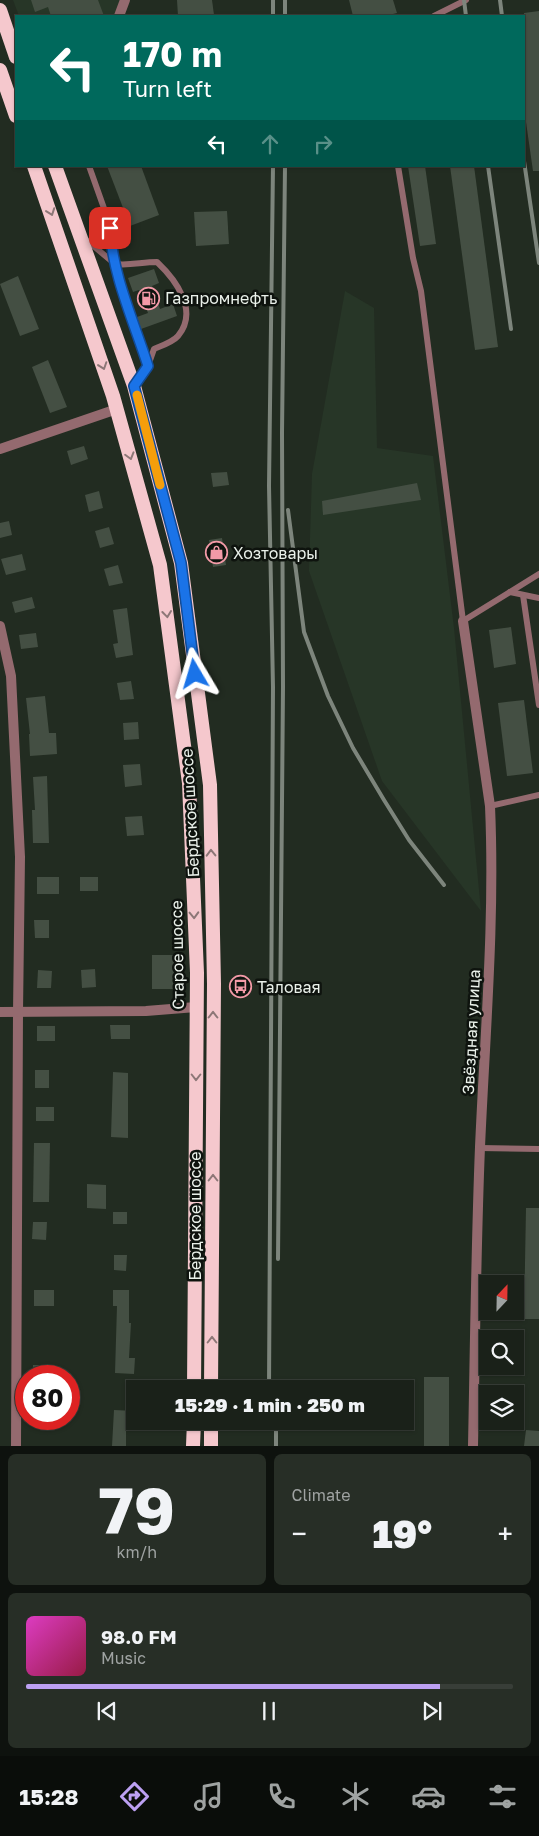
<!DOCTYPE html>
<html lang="en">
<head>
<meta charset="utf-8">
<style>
	:root { --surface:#1a2119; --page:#272e26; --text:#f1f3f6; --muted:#9fa3a2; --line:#383e38; --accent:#bca0f2 }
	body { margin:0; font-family:"Golos Text",sans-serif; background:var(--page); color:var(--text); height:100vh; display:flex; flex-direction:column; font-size:19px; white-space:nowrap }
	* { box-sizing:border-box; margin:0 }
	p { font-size:16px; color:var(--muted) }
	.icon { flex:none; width:28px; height:28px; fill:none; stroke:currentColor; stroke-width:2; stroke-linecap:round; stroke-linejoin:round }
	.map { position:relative; height:1446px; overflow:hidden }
	.panel { display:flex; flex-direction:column; gap:8px; padding:8px; background:#0e120e; flex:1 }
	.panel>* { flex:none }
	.top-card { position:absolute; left:15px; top:15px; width:510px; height:152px; border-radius:0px; box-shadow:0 1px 4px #0004,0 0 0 1px var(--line); background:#00695c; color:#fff; overflow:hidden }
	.needle { width:32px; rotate:22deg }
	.controls { position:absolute; left:479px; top:1275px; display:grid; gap:10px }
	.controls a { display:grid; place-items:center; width:45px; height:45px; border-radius:0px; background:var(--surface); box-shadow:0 1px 4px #0004,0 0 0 1px var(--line); font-size:25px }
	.speed { position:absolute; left:15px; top:1365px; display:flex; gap:10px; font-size:25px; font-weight:700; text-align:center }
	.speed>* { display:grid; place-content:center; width:65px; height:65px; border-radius:50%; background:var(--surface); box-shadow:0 1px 4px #0004,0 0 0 1px var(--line); line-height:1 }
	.speed .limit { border:8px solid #d22; background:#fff; color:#111 }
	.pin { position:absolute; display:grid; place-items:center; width:42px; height:42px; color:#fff; margin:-21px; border-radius:10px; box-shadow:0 2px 8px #0006 }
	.me { position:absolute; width:55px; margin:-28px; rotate:353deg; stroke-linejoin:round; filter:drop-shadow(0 0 4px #0008) }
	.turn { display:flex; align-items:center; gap:18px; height:105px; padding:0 25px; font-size:22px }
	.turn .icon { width:65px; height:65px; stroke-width:2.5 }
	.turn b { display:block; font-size:35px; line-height:42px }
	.lanes { display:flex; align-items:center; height:48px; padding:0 25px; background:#0003; justify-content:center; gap:25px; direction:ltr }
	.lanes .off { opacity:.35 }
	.big { font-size:38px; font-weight:800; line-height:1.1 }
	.panel .tile { flex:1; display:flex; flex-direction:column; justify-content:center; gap:8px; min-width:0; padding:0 18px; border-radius:8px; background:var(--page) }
	.panel .dial { align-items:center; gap:0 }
	.dial b { font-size:65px; line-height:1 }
	.song { display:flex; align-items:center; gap:15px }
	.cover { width:60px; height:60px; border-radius:8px; background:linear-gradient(135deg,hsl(310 70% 55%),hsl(340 70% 35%)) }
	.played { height:5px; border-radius:2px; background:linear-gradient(90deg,var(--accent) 85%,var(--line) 85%) }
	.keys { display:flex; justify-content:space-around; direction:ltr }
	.heat { display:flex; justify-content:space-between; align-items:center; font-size:28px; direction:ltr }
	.panel .tiles { flex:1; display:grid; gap:8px; grid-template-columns:1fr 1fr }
	.tile:last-child { grid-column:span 2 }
	.trip { position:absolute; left:126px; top:1380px; width:288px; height:50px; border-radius:0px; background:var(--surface); box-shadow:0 1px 4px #0004,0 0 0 1px var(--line); font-weight:800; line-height:50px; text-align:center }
	.dock { display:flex; height:80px; justify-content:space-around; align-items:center; background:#0a0d0a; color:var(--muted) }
	.dock .icon { width:35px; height:35px }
	.dock .on { color:var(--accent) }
	.dock b { font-size:22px; color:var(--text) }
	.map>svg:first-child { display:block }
	.built { fill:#273627 }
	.building { fill:#444f43 }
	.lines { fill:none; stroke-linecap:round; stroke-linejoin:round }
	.service { stroke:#946a6f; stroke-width:6 }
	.minor { stroke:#946a6f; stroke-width:10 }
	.trunk { stroke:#f5c8cd; stroke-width:14 }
	.rail { stroke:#7d857c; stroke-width:4 }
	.oneway { stroke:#8d7777 }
	.route-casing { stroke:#114b97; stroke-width:12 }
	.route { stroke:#1a73e8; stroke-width:9 }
	.slow { stroke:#f59e0b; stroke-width:9 }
	.labels { text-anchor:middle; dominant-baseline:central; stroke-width:5; stroke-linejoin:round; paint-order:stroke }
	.poi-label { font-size:16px; fill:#eaf1ea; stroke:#0e130e; text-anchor:start }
	.street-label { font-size:16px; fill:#eaf1ea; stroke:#0e130e }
</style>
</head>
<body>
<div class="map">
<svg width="539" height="1446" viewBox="0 0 539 1446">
	<rect width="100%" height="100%" fill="#222c21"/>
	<g class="built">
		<path d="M13,0h114l-4,16h-104z"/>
		<path d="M345,291l29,17 3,140 56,8 21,172 27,283 -99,-130 -73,-210 3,-97z"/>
	</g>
	<g class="building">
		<path d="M31,0h67l6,16h-53l-3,-9 -13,5z"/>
		<path d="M177,0h35l2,15 -36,1z"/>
		<path d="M349,0h44l4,13 -12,3h-32z"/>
		<path d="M539,11v160h-6l-9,-63v-95z"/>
		<path d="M107,166h34l18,49 -29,11z"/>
		<path d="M408,166h17l11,78 -16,2z"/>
		<path d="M450,166h24l24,181 -23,3z"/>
		<path d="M227,211l2,33 -33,2 -2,-34z"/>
		<path d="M154,269l5,14 -7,3 8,23 13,-5 4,12 -36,13 -4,-12 11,-4 -9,-23 -6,2 -5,-14z"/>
		<path d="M18,276l21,53 -19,7 -20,-52z"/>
		<path d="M48,360l19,47 -17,6 -18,-46z"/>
		<path d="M84,446l4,13 -17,6 -4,-14z"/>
		<path d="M227,472l2,13 -16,2 -2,-14z"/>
		<path d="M417,483l4,17 -98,15 -1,-14z"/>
		<path d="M99,491l4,17 -14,4 -4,-17z"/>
		<path d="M9,521l3,14 -12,3v-15z"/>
		<path d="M109,527l5,17 -14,4 -5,-17z"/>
		<path d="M222,538l4,27 -13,2 -4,-27z"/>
		<path d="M22,554l4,16 -20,5 -5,-16z"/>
		<path d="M118,565l5,18 -14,3 -5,-17z"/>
		<path d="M32,597l3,11 -20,5 -3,-11z"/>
		<path d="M127,608l6,47 -17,3 -3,-14 5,-1 -5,-33z"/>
		<path d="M511,627l5,37 -22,4 -5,-38z"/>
		<path d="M36,633l2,14 -17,2 -2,-14z"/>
		<path d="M131,681l3,18 -14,1 -3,-17z"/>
		<path d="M45,696l4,37h7l1,21 -27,2 -1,-22h1l-4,-36z"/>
		<path d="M524,700l9,73 -26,3 -9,-73z"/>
		<path d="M138,722l1,17 -15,1 -1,-17z"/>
		<path d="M140,764l2,21 -17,2 -2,-22z"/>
		<path d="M47,776l2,67h-16l-1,-33h3l-2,-33z"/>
		<path d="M142,816l2,19 -17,1 -2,-19z"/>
		<rect x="37" y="877" width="22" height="17"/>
		<rect x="80" y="877" width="18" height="14"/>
		<path d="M34,920h15v18h-14z"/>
		<rect x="152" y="955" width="22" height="34"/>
		<path d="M95,969l1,18 -14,1 -1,-18z"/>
		<path d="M38,970l14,1 -1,17h-14z"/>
		<path d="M110,1025h20v14h-19z"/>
		<rect x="37" y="1026" width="18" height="15"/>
		<rect x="35" y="1070" width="14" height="18"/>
		<path d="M113,1072l15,1v65l-17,-1z"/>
		<rect x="36" y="1107" width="18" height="14"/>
		<path d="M34,1143h16l-1,59h-16z"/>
		<path d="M87,1184l19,1v24l-19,-1z"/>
		<path d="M526,1208h13v111h-15z"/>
		<rect x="113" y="1212" width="14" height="12"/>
		<path d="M33,1222h14l-1,18 -14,-1z"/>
		<path d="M114,1255h13l-1,16 -12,-1z"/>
		<rect x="34" y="1290" width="20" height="16"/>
		<path d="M113,1290h16v33h2l-2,35h6l-1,16 -19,-1 2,-67h-4z"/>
		<rect x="33" y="1365" width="14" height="11"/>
		<rect x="424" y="1377" width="25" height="69"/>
		<path d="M114,1410l21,1v18l-9,-1v18h-14z"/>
		<path d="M526,1430l13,1v15h-15z"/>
	</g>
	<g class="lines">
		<g class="service">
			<path d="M434,16l32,-16"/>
			<path d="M89,166l22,62v17l4,19c14,2 27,-2 42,-2 19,18 42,49 21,74 -5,6 -17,10 -24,13l-6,17"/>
			<path d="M398,166l15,92 8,33 42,330 76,-47"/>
			<path d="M84,238l31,26 33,102 -13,19"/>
			<path d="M510,592l29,6"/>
			<path d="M523,595l16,110"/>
			<path d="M490,806l49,-11"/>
			<path d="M480,1148l59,1"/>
		</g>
		<g class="minor">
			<path d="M119,16l6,-16"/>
			<path d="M0,449l117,-40"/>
			<path d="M463,621l27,185c5,114 -5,227 -10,341 -4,99 -5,199 -7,299"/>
			<path d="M0,626l11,50 9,181 -2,155 -2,434"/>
			<path d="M0,1012l146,-1 50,-4"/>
		</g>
		<g class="trunk">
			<path d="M0,10l16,47"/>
			<path d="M0,70l16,46"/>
			<path d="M34,166l79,230 47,169 29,218 8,190 -3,416"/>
			<path d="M55,166l79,220 47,177 29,222 4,199 -3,405"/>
			<path d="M193,1446l1,-25"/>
			<path d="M211,1446v-25"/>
		</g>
		<g class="rail">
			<path d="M464,0l2,16"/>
			<path d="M500,0l2,16"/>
			<path d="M273,16v-16"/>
			<path d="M285,16v-16"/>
			<path d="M524,161l15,102"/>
			<path d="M488,166l23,163"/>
			<path d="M288,510l16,122 24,64 25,52 31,52 25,40 35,45"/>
			<path d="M278,1259l5,-572 -1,-254 3,-267"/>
			<path d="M269,1389l4,-702 -4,-201 4,-320"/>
			<path d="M276,1446v-25"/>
		</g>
	</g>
	<defs><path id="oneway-chevron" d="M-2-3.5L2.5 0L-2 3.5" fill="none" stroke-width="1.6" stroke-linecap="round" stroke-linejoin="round" transform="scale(1.25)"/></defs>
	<g class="oneway">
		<use href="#oneway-chevron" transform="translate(51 212) rotate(70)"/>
		<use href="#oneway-chevron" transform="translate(103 366) rotate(71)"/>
		<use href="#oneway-chevron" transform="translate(130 456) rotate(74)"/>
		<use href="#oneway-chevron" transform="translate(167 614) rotate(83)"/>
		<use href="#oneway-chevron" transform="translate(211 853) rotate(-91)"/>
		<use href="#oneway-chevron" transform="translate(194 915) rotate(88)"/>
		<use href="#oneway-chevron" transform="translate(213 1015) rotate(-90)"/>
		<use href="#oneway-chevron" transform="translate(196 1077) rotate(90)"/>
		<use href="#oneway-chevron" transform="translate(213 1178) rotate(-90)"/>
		<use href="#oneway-chevron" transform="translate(212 1340) rotate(-90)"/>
	</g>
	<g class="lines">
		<defs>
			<path id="route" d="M110,228c2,46 24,94 38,138l-14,20 47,177 14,111"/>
		</defs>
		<use href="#route" class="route-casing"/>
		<use href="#route" class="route"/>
		<path class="slow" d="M137,395l23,90"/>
	</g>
	<defs>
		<symbol id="fuel-ring" viewBox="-11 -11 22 22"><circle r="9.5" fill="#0e130e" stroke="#f39aa7" stroke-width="1.5"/><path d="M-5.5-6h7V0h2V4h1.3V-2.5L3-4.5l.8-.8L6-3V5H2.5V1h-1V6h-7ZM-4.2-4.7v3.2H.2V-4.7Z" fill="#f39aa7"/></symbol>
		<symbol id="shop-ring" viewBox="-11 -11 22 22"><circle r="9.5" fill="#0e130e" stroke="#f39aa7" stroke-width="1.5"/><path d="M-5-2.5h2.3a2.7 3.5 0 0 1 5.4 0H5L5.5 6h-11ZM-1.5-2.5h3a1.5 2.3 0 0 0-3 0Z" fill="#f39aa7"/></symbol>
		<symbol id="bus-ring" viewBox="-11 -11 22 22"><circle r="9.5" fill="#0e130e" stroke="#f39aa7" stroke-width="1.5"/><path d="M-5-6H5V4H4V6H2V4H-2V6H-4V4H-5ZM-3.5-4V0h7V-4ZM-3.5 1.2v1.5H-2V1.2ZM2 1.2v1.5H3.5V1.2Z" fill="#f39aa7"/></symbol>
	</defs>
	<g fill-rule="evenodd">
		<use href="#fuel-ring" x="136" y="286" width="25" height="25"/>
		<use href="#shop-ring" x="204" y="540" width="25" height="25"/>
		<use href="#bus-ring" x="228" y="974" width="25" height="25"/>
	</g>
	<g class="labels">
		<g class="poi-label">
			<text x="165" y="298">Газпромнефть</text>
			<text x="233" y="553">Хозтовары</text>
			<text x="257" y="987">Таловая</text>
		</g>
		<g class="street-label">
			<text transform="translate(190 813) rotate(-93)">Бердское шоссе</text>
			<text transform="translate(177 955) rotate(-91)">Старое шоссе</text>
			<text transform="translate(471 1032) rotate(-87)">Звёздная улица</text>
			<text transform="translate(195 1216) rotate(-90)">Бердское шоссе</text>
		</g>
	</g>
</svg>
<div class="controls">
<a><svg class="needle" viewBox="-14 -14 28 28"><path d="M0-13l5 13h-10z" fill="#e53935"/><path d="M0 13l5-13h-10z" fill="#9fa3a2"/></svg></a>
<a><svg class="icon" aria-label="search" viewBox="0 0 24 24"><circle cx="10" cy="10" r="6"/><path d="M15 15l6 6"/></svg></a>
<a><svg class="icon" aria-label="layers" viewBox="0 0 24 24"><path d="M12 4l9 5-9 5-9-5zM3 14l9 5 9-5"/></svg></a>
</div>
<div class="speed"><div class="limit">80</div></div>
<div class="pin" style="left:110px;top:228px;background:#d93025"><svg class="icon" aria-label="arrive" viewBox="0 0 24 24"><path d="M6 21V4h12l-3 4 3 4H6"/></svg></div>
<svg class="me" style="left:195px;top:674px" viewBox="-20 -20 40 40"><path d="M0-17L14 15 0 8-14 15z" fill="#1a73e8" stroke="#fff" stroke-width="4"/></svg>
<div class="trip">15:29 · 1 min · 250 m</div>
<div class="top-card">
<div class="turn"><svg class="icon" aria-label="left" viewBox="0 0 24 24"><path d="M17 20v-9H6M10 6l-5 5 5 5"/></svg><div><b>170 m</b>Turn left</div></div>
<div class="lanes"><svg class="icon" aria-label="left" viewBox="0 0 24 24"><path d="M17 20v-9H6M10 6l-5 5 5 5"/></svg><svg class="icon off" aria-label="ahead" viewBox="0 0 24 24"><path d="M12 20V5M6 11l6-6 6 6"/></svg><svg class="icon off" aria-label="right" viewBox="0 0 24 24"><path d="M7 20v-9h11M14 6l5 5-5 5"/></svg></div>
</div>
</div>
<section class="panel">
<div class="tiles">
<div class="tile dial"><b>79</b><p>km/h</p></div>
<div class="tile"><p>Climate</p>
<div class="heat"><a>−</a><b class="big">19°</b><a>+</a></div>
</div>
<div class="tile">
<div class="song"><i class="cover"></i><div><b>98.0 FM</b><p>Music</p></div></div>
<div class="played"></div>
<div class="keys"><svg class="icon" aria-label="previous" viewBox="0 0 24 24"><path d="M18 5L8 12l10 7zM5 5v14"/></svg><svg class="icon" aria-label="pause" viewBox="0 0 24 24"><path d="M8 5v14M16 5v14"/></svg><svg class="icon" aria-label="next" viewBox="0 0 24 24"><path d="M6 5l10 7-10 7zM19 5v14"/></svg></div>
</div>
</div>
</section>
<nav class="dock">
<b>15:28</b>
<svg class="icon on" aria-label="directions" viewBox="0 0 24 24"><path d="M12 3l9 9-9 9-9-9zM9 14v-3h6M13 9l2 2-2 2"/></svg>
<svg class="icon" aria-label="music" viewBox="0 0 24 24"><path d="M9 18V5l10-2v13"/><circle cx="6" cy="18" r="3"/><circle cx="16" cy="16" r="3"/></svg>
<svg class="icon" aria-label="phone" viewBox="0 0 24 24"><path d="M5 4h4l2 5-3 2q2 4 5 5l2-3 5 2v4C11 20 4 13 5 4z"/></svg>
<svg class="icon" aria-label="climate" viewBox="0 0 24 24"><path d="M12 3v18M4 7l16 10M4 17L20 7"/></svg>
<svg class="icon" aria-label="car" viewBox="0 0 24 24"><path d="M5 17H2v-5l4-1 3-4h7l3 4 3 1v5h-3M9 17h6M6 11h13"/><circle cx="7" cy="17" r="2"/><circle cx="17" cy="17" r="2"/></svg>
<svg class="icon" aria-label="filters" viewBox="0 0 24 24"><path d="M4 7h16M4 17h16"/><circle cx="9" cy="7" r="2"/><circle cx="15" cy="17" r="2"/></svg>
</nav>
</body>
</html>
